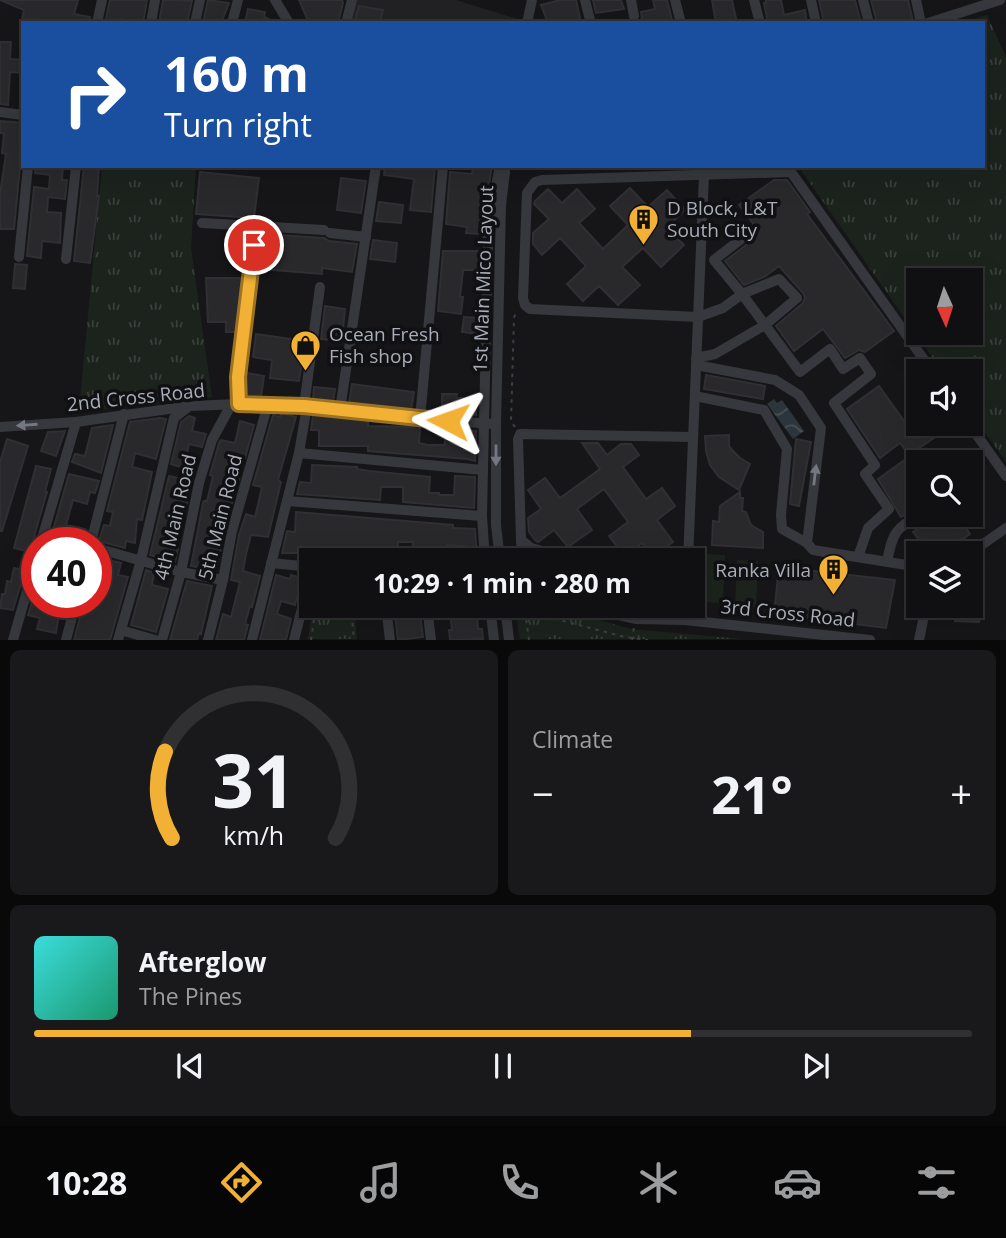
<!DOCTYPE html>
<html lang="en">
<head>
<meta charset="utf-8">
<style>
	:root { --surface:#101012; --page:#19191b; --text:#f1f3f6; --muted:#9c9d9f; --line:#303032; --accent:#f2b134 }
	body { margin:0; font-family:"Open Sans",sans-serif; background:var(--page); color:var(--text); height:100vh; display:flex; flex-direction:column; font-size:26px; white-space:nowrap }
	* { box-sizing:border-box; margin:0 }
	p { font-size:23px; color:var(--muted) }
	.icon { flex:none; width:38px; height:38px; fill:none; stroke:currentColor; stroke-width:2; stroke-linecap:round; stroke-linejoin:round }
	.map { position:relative; height:640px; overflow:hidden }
	.side { display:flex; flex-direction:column; gap:10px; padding:10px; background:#09090a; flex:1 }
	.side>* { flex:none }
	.guide { position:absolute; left:21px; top:21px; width:964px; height:147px; border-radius:0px; box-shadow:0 7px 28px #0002,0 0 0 2px var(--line); background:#1a4fa0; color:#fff; overflow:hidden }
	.needle { width:46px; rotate:177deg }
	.tools { position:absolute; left:906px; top:268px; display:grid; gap:14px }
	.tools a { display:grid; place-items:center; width:77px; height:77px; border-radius:0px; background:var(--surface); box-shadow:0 7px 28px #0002,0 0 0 2px var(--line); font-size:35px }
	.speed { position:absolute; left:21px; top:527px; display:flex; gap:14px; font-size:35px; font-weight:700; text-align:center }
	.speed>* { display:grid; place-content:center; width:91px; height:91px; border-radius:50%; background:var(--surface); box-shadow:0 7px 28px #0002,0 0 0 2px var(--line); line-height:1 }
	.speed .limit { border:10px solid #d22; background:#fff; color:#111 }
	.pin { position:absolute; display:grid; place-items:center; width:60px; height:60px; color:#fff; margin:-30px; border:4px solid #fff; border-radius:50%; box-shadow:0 2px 7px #0007 }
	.me { position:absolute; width:77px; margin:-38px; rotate:274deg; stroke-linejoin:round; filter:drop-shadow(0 0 5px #0008) }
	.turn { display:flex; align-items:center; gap:24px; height:147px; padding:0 28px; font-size:32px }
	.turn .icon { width:91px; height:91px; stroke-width:2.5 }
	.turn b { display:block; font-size:49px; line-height:60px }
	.big { font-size:52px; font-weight:700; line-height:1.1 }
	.side .widget { flex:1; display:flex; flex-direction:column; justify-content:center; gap:10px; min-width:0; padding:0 24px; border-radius:10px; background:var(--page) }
	.side .dial { align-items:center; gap:0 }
	.dial svg { height:182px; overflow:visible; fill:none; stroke:var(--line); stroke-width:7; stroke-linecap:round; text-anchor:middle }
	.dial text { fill:var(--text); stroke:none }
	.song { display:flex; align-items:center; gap:21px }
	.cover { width:84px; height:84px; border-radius:10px; background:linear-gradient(135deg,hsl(180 70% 55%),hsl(160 70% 35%)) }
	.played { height:7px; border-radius:4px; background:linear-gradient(90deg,var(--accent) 70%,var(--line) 70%) }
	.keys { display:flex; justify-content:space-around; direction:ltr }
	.heat { display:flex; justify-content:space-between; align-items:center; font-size:38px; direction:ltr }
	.side .tiles { flex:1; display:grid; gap:10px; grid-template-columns:1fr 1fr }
	.widget:last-child { grid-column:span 2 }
	.trip { position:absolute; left:299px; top:548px; width:406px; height:70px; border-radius:0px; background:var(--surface); box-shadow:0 7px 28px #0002,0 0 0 2px var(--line); font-weight:700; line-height:70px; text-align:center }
	.tab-bar { display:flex; height:112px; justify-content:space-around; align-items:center; background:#060607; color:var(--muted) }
	.tab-bar .icon { width:49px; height:49px }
	.tab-bar .selected { color:var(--accent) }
	.tab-bar b { font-size:32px; color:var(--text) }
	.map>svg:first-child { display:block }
	.built { fill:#222225 }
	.grass { fill:url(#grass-tufts); fill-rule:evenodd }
	.garden { fill:#1c231d }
	.water { fill:url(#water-waves) }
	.building { fill:#29292c; stroke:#303034; stroke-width:2 }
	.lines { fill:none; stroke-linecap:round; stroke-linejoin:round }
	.path { stroke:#3d3f44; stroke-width:2; stroke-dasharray:3.5 5; stroke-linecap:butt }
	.minor { stroke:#37383d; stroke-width:10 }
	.oneway { fill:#757881 }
	.route-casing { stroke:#9d7322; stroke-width:18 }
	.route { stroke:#f2b134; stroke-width:12 }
	.labels { text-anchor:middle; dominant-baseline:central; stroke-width:7; stroke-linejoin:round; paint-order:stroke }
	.poi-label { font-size:19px; fill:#a8adb8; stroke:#111113; text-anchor:start }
	.street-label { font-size:19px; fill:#a8adb8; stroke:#111113 }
</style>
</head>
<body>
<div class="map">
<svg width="1006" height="640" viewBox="0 0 1006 640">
	<defs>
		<pattern id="grass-tufts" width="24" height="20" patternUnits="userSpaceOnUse" patternTransform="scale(1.75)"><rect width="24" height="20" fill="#1c231d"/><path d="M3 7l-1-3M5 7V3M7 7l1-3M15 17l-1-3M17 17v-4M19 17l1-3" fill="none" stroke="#3a403c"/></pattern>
		<pattern id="water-waves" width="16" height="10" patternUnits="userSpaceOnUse" patternTransform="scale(1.75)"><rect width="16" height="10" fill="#2c353c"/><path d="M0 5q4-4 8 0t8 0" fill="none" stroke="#485056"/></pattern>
	</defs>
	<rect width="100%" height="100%" fill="#161618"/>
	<path class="built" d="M357,0h99l68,21v2h-175z"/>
	<g class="grass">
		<path d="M987,15l19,42v405l-35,-49v-42h-29l-144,-205h186v-143h-21zM919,280h52v52h-52z"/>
		<path d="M102,166h94l-5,82 21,149 -133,15z"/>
		<path d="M313,606h41l3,33h-49z"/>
		<path d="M515,606h34l82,23 111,10h-222z"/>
	</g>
	<g class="garden">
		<path d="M704,554l21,1 -2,48 -21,-1z"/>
		<path d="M737,560l21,1 -2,48 -21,-2z"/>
	</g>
	<path class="water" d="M774,399l3,4 5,-3 22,31 -11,8 -26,-35z"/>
	<g class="building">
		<path d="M0,0h78l-4,14 16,3 -1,6h-68l3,-13z"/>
		<path d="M110,0h37l-4,23 -23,-4 -1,4h-14z"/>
		<path d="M163,0l29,1 -5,22h-28z"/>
		<path d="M208,0l21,3 -8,20h-18z"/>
		<path d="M299,0h43l1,3 -5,20h-29z"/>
		<path d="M560,0h16l5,23h-33l-7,-18z"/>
		<path d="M593,0h28l3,9 -28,4z"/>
		<path d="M653,0h14l5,20 -13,3 -1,-3 -20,3 4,-5 -1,-6 14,-3z"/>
		<path d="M712,0h20l5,23h-21z"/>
		<path d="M766,0h15l3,15 21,-5 2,13h-39l-4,-20h2z"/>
		<path d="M819,0h36l6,23h-37z"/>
		<path d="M871,0h37l5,21 -36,2z"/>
		<path d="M359,6l24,4 -3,13h-26z"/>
		<path d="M248,9l17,3 -1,5 14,6h-33z"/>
		<path d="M0,42h11l-1,17 13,1v13l-13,-1 -2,33 -8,-1z"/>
		<path d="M0,121l23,2v37l-3,5 -6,64h-14v-35l6,-40 -4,-1 2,-20h-4z"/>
		<path d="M36,166h27l-1,14h5l-2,19 -17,-2 -1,15 14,1 -1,30 -18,-2 -1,17 -14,-2 7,-69 15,2 1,-14 -15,-2z"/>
		<path d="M84,166h15l-2,30h2l-9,67 -16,-2z"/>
		<path d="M385,166h50l-4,46 -21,-2 4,-31 -30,-4z"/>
		<path d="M473,166h19l-11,68 -15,-1 1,-6 -21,-3 4,-52 22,2z"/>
		<path d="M200,172l59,6 -5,40 -58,-4z"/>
		<path d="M341,178l25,3 -5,32 -24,-3z"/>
		<path d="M774,180h13l23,32 -3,2 87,117 -29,21 -6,-2 -14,8 -22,-29 -29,22 -18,-25 27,-23 2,-6 -2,-4 -24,-27 -15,11 -20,8 -19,-24 25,-19 3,-8 5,-4 -19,-25z"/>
		<path d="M630,188l18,19 19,-17 18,20 -18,17 17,18 -23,22 -18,-19 -21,19 18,18 -22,20 -19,-19 -16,15 -16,-17 19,-18 -26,-28 -18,17 -9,-11v-11l16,-14 -15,-15 1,-3 13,-12 14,14 15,-14 18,20 -16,14 24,26 25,-24 -18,-19z"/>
		<path d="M379,202l24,3 -2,18 -25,-2z"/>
		<path d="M264,234l60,4 5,3 28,3 -5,28 -30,-4v6l-61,-5z"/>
		<path d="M373,240l24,3 -2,19 -25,-3z"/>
		<path d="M443,251h35v19h-15l-3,27h3l-2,17 -23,-3z"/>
		<path d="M15,264l12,1 -2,24 -12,-1z"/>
		<path d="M206,278h36l-6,54h-10v-10h-18z"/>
		<path d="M325,306l20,3 -3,32 -21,-2z"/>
		<path d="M464,317l14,1v16l-16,-2z"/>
		<path d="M256,334l49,7 -6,40 -29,-3 2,-18 -19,-3z"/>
		<path d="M247,373l17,3 -3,21 -14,-1z"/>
		<path d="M706,375l59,11 -2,13 -59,-10z"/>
		<path d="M352,384l62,8 -3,19 -62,-8z"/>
		<path d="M879,386l28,39 12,-8v7h26l3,4 -33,23 8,11h-4v45l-18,10 -23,-38 32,-23 -10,-13 -20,15 -33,-49z"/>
		<path d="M314,387l21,2 -2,13 -20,-3z"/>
		<path d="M442,394h15l-1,4h21l-1,17 -34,-2z"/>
		<path d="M281,413l15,4 -18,63 3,2 -13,55 -17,-2 -5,19 -3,17 17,5 -8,31 -2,-1 -5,18 3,1 -4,15h-28l7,-26 8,3 9,-35 -9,-2 8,-45 7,-21 9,3 7,-30 -9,-2 20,-70 7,2z"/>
		<path d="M313,415l55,6v5l52,1 -1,16 9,2h17v-16l31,2 -1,30 -7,-2 -100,-8v-5h-49v-16h-8z"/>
		<path d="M189,416l6,2 -3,13 14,3 -4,13 -13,-3 -5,24 -13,-4 10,-42z"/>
		<path d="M160,418l6,1 -10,40 -21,-6 -3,14 20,5 -10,48 -5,-1 -2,24 -9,-2 -1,7 -26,-7 5,-16 6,1 3,-14 -6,-1 23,-89z"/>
		<path d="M240,421l14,4 -9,33 -14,-3 -4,13 14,3 -13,46 -14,-3 -3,13 13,4 -6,33 -13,-3 -2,7 -12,-2 12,-63 1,-2h3l6,-25 -3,-1 9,-32 2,-3 14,3z"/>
		<path d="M113,425l-12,48 -29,-11 3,-8 10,2 7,-28z"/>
		<path d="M65,431l-9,25 -15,-5 7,-19z"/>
		<path d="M729,435v11l4,5 7,7 10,6 -11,26 -20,-13 -9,-12 -4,-14 -1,-15z"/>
		<path d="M7,439l21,7 -26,85h-2v-69z"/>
		<path d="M796,439l15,3 -12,64 -9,-2z"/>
		<path d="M582,443h16l9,12 14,-11h10l8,11 -16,12 23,32 16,-11 13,18 -18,14 16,22 -21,15 -10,-14 -18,13 -15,-20 19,-14 -24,-33 -27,20 15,21 -24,17 -14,-17 -16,12 -2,-1 -7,-9 -1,-14 13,-9 -13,-19 17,-12 15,20 40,-29z"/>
		<path d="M312,465l45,2v2l12,2 61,6 -1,16h10v2h15l1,-19 20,1 -1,31 -71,-6v-15h-22l-1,13 -83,-6 3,-12 11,1z"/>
		<path d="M36,466l15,3 -6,23h2l-14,48 4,8 -7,4 -16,-4z"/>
		<path d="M69,474l30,7 -4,12 -5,-1 -3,12 -14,-4 -7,25 19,4 -3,13 -7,-7 -22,-5z"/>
		<path d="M169,476l22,5 -7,38 -13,-3 -7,29 14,3 -3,14 -25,-7z"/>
		<path d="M740,492v6h3l-1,13 4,1 5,13 12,7v16l-51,-3 1,-24 6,1 1,-16z"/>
		<path d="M296,512l122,10 35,3v3l22,1 2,31h-12v-14l-18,-1v15h-35l1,-18h-15l-1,18 -79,-7h-36l5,-22 8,1z"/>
		<path d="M938,514h18l14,20 -27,19h-14l-16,-21z"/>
		<path d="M108,560l13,3 -3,12 10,2 -18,63h-36l10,-38h12v-34l10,2z"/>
		<path d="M779,567l116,13 -9,48 -112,-14z"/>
		<path d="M14,568l11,2 -12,40 -13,-2 2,-14h3l2,-13 4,1z"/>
		<path d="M146,570l8,3 -2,12 16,4 -12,43 -25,-7z"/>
		<path d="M276,575l14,4 1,-4 11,3 -7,27 -14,-4 -4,13 14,5 -5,21h-26z"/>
		<path d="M187,581l25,5 -11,48 -2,-1 -2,7h-27z"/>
		<path d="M37,586v16h24l-5,31 -19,-4 3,-11 -12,-3z"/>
		<path d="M394,606h25l4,31 -25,3z"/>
		<path d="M439,606h19v2l22,-2 1,9h-4l1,14h4l1,10 -33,1 -1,-10h3l-2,-17 -10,1z"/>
		<path d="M956,608l24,2 -1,12 -24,-1z"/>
	</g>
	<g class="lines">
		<g class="path">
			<path d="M515,427l-4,-6 3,-103 2,-6"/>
			<path d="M351,606l3,34"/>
			<path d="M311,640l5,-34"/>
			<path d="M529,640l-4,-29 100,26 23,3"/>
			<path d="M632,640l2,-13"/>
		</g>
		<g class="minor">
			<path d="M275,0l14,23"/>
			<path d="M585,0l5,20"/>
			<path d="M631,0l3,16"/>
			<path d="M675,0l6,23"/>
			<path d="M754,0l6,23"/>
			<path d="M811,0l5,23"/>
			<path d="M863,0l6,23"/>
			<path d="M916,0l5,23"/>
			<path d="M97,23l5,-23"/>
			<path d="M151,23l4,-23"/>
			<path d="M195,23l5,-23"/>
			<path d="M232,23l6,-23"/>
			<path d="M346,23l6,-23"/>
			<path d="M527,23l5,-23"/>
			<path d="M928,23l72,-23"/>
			<path d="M0,112l23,3"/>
			<path d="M202,223l122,7"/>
			<path d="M330,233l36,4"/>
			<path d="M745,236l-31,24 28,34 37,-15 18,19 -32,27 35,47 30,-23 13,20 17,-11 11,16 -37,29 41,62 -10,9 24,35 -21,19 -10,29"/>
			<path d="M19,257l9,-91"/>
			<path d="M66,259l10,-93"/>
			<path d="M696,358l19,-4 50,-29 -23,-31 -19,14 -25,9 -168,-8 -5,-4 -2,-7 4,-105 8,-11 7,-2 249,-8 141,199"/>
			<path d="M696,365l79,15 24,15 22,33 -14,115"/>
			<path d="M695,396l69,14 23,39 -6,66 1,14 25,14 6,7 106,17"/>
			<path d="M239,404l-1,-27 19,-151"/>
			<path d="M304,406l16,-119"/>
			<path d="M340,410l36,-244"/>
			<path d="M420,419l23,-253"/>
			<path d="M969,424l37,52"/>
			<path d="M0,427l76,-5 114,-16 49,-2 65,2 110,13 82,5"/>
			<path d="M299,453l184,17"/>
			<path d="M287,501l195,15"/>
			<path d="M43,536l30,6"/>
			<path d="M521,540l1,20"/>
			<path d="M41,542l35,-120"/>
			<path d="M91,542l33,-128"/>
			<path d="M96,548l85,24 42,8"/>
			<path d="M970,553l36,-25"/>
			<path d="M485,560l-3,-44 6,-278 5,-38 7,-34"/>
			<path d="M500,560l-4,-35v-101l5,-219 4,-33"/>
			<path d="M577,560l-46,-12 -10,-8 -3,-101 2,-5 173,3"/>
			<path d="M688,560l16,-385"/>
			<path d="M887,561c6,-29 8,-32 34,-47"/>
			<path d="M271,563l41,4"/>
			<path d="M386,606l4,34"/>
			<path d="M427,606l4,34"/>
			<path d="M490,606l4,34"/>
			<path d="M505,606l4,34"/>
			<path d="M579,606l56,13 50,1 185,20"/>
			<path d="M685,620l1,-14"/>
			<path d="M121,630l34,10"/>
			<path d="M13,640l24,-84"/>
			<path d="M66,640l10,-38"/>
			<path d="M118,640l23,-80 33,-142 14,-11"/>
			<path d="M162,640l19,-68 18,-89 13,-43 19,-35"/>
			<path d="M208,640l15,-60 9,-49 36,-127"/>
			<path d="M252,640l47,-187 8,-47"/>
			<path d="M294,640l18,-71"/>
			<path d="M919,640l7,-34"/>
		</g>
	</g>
	<defs><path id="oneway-solid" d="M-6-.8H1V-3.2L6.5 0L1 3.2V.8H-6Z" transform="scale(1.75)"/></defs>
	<g class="oneway">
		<use href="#oneway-solid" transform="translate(27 425) rotate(176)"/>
		<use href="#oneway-solid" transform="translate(496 455) rotate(90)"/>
		<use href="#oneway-solid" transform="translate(815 475) rotate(-83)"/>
	</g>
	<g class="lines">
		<defs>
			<path id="route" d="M254,245l-16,132 1,27 65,2 144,15"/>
		</defs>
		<use href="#route" class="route-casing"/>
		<use href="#route" class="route"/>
	</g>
	<defs>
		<symbol id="building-pin" viewBox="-11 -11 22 30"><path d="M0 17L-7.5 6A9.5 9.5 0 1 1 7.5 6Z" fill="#f2b134" stroke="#111113"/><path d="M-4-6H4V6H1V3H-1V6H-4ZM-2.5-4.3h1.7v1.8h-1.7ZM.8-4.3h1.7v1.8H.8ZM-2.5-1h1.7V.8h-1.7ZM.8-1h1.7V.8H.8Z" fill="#111"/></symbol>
		<symbol id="shop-pin" viewBox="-11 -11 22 30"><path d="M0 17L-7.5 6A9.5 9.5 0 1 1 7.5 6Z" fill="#f2b134" stroke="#111113"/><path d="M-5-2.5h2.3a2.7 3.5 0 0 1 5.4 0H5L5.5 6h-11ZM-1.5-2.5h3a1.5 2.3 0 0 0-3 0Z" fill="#111"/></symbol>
	</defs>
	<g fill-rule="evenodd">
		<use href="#building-pin" x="626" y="202" width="35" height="47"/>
		<use href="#shop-pin" x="288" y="328" width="35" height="47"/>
		<use href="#building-pin" x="816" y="552" width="35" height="47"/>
	</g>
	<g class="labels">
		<g class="poi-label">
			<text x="667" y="208">D Block, L&amp;T<tspan x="667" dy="22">South City</tspan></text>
			<text x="329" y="334">Ocean Fresh<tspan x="329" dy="22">Fish shop</tspan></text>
			<text x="811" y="570" text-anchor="end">Ranka Villa</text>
		</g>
		<g class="street-label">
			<text transform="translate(483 279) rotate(-88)">1st Main Mico Layout</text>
			<text transform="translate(136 397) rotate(-6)">2nd Cross Road</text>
			<text transform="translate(175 517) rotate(-77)">4th Main Road</text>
			<text transform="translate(220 517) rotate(-76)">5th Main Road</text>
			<text transform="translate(788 613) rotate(6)">3rd Cross Road</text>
		</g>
	</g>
</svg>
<div class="tools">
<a><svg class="needle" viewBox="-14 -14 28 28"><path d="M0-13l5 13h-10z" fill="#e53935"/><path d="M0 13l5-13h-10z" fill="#9c9d9f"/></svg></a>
<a><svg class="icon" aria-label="sound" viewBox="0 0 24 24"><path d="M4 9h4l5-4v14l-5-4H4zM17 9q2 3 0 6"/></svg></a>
<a><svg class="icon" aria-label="search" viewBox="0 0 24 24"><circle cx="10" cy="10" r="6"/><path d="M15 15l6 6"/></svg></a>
<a><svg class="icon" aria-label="layers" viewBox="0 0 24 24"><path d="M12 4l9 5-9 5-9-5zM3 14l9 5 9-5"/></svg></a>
</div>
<div class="speed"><div class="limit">40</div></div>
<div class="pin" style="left:254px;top:245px;background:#d93025"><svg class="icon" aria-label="arrive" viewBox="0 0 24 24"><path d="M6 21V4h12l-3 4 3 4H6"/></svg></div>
<svg class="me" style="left:448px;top:421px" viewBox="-20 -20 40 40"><path d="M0-17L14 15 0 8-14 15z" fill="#f2b134" stroke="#fff" stroke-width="4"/></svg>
<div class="trip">10:29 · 1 min · 280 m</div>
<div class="guide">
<div class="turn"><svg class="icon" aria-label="right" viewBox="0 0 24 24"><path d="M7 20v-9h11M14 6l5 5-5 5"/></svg><div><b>160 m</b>Turn right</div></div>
</div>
</div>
<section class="side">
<div class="tiles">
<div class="widget dial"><svg viewBox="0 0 100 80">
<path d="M14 69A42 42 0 1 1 86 69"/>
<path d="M14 69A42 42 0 0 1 11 31" stroke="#f2b134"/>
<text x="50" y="56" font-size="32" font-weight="700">31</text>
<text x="50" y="72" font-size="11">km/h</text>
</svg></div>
<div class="widget"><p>Climate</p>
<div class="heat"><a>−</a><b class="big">21°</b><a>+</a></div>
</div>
<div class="widget">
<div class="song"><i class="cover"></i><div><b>Afterglow</b><p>The Pines</p></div></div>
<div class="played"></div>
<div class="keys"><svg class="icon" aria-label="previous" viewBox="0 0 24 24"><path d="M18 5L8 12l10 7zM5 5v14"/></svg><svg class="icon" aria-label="pause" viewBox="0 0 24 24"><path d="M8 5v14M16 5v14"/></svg><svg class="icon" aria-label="next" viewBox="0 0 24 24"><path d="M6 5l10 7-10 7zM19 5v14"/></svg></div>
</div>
</div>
</section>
<nav class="tab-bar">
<b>10:28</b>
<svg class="icon selected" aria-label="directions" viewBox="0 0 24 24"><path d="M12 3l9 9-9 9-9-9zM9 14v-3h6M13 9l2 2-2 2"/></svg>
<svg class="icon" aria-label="music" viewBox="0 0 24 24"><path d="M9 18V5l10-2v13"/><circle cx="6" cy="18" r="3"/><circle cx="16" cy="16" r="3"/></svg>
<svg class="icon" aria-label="phone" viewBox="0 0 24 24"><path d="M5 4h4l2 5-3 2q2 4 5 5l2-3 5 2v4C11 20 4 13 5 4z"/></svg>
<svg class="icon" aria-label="climate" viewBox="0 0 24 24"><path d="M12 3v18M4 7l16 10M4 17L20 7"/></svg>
<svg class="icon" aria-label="car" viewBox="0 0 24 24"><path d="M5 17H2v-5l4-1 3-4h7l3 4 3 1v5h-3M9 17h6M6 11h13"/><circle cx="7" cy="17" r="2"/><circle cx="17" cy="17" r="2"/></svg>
<svg class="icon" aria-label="filters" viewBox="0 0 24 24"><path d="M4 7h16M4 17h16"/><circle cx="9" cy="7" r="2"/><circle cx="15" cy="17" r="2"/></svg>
</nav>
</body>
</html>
